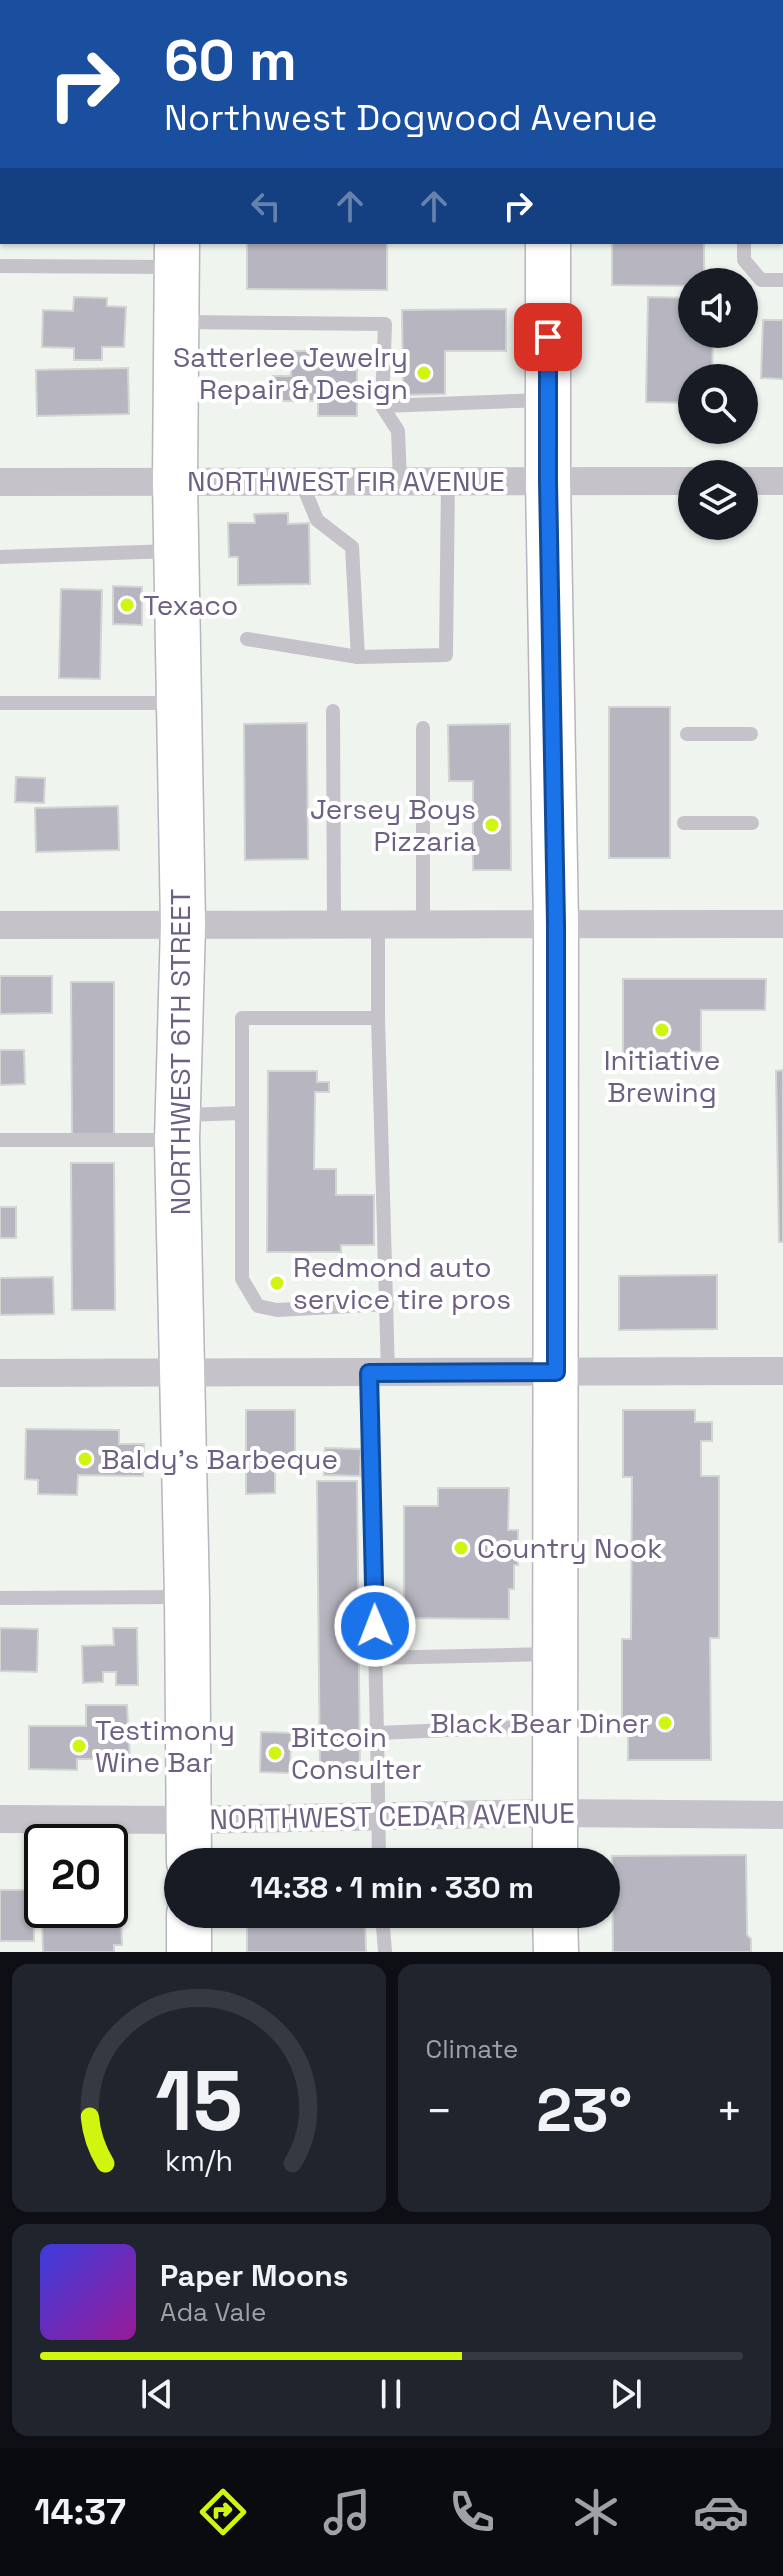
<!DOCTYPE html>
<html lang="en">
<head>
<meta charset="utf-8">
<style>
	:root { --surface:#171b24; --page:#20242c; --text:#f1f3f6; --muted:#9ea1a6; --line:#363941; --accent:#d1f50e }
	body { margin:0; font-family:"Space Grotesk",sans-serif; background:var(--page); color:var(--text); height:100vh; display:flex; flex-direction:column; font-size:30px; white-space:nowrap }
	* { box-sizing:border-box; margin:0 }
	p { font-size:26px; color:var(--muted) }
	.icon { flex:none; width:44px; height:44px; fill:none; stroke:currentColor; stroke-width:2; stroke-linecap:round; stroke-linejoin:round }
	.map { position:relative; height:1952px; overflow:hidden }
	.panel { display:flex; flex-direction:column; gap:12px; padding:12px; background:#0d0f14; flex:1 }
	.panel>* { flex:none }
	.top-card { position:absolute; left:0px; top:0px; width:784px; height:244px; box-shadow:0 2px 6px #0004; background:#1a4fa0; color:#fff; overflow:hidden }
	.tools { position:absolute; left:678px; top:268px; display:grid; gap:16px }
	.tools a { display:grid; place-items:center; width:80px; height:80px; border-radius:50%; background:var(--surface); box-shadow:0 2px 6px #0004; font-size:40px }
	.speed { position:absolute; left:24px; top:1824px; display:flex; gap:16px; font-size:40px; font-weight:700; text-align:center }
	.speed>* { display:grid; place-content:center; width:104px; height:104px; border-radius:50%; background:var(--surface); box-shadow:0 2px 6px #0004; line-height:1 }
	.speed .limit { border:4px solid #111; border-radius:12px; background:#fff; color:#111 }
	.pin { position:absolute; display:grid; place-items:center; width:68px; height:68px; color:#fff; margin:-34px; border-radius:16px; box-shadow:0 4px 12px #0006 }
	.me { position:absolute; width:88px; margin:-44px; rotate:359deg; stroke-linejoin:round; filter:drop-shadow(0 0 6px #0008) }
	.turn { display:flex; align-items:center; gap:28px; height:168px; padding:0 32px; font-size:36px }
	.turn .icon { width:104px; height:104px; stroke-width:2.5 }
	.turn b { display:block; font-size:56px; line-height:68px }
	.lanes { display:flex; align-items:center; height:76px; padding:0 32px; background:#0003; justify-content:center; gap:40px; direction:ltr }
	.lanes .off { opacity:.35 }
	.big { font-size:60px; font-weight:600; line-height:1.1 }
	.panel .card { flex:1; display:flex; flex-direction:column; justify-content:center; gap:12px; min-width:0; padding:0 28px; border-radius:16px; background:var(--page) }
	.panel .dial { align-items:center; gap:0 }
	.dial svg { height:208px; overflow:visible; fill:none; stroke:var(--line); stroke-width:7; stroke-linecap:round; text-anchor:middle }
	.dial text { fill:var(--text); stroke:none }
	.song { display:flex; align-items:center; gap:24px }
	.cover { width:96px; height:96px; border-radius:12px; background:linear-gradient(135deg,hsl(240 70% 55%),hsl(300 70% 35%)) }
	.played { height:8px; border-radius:4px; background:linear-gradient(90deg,var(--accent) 60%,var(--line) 60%) }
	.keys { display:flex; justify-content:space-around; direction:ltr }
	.heat { display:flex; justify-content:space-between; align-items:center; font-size:44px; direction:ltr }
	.panel .tiles { flex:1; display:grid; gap:12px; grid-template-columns:1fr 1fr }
	.card:last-child { grid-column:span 2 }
	.trip { position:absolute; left:164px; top:1848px; width:456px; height:80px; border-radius:40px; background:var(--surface); box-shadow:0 2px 6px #0004; font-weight:600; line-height:80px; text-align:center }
	.tabs { display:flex; height:128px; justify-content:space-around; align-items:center; background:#090b0e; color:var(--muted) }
	.tabs .icon { width:56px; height:56px }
	.tabs .active { color:var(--accent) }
	.tabs b { font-size:36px; color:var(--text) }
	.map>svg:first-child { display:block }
	.building { fill:#b7b5bf; stroke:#d2d5d2; stroke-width:2 }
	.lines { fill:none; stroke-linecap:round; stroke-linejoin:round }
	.primary-casing { stroke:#b8b5bd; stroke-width:47 }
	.lane { stroke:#c5c2c9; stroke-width:14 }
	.street { stroke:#c5c2c9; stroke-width:28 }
	.primary { stroke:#fff; stroke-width:44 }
	.route-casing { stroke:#114b97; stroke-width:20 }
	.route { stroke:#1a73e8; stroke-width:14 }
	.poi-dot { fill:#d1f50e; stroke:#fff; stroke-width:3 }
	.labels { text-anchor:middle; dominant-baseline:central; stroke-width:8; stroke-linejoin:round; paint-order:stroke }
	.poi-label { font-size:28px; fill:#6d6083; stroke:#fff; text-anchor:start }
	.street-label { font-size:28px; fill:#6d6083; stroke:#fff }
</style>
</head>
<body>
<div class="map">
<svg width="783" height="1952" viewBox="0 0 783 1952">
	<rect width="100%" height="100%" fill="#eff4ef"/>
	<g class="building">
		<path d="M247,242h140v48l-140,-1z"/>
		<path d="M612,242h92v40h-12v4l-80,-1z"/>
		<path d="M74,297l33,1v8l19,1 -2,40h-22v13h-28v-12l-32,-1 1,-37 30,1z"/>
		<path d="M648,297l44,1v36h21l-1,44h-20v25l-46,-1z"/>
		<path d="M506,309v42h-61v43l-42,1 -1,-85z"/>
		<path d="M763,320h20v59l-22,-1z"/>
		<path d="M291,351h66v65h-39v-15h-46l1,-25h18z"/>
		<path d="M128,368l1,46 -92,2 -1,-46z"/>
		<path d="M288,513v11l21,-1 1,61 -72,1v-28h-9l-1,-34h27l-1,-9z"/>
		<path d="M113,586l29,1v38l-29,-1z"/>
		<path d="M61,589l41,1 -2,89 -41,-1z"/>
		<rect x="609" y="707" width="61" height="151"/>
		<path d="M307,723l1,136 -63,1 -1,-136z"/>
		<path d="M510,724l1,146h-38v-89h-24l-1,-56z"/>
		<path d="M16,777l29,1 -1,25 -29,-1z"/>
		<path d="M118,806l1,44 -83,2 -1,-44z"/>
		<path d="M0,976h52v37l-52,1z"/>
		<path d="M623,979h143l-1,31h-64v42l-19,-1v19h-55v-15h-4z"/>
		<path d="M71,982h43v152h-42z"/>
		<path d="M0,1050h24l1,34 -25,1z"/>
		<path d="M783,1070v172h-4l-3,-171z"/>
		<path d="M268,1071h49v11h12v10h-14l-1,77h22v26h38v50h-33v7h-74z"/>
		<path d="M71,1163h43l1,147h-43z"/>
		<rect x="0" y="1207" width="16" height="31"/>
		<path d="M717,1275v54l-98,1v-54z"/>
		<path d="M53,1277l1,37 -54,1v-37z"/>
		<path d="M246,1410h49v55h-20v28l-29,1z"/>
		<path d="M623,1410h72v12h17v19h-11v35h18v162h-9l1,122h-83v-29h-6v-92h9l1,-162h-9z"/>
		<path d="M26,1429l93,1v14h25l-1,32 -65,-1 -1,20 -39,-1v-14l-13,-1z"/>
		<path d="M325,1448l36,1 -1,27 -36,-1z"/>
		<path d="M317,1481h40l3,294 -40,1z"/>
		<path d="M438,1488h71l-1,42h10v35h-4v24h-5v30l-105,-1v-112h34z"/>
		<path d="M0,1628l38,1 -1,43 -37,-1z"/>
		<path d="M113,1628h24l1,57h-22v-13h-13v10l-20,1 -1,-37 32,-1z"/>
		<path d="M86,1705h41l3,54h-53v11l-48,-1v-43h57z"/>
		<path d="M261,1732l30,1 -1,40 -30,-1z"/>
		<path d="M746,1855l1,80 4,4v13h-138l-1,-96z"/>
		<path d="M365,1857v5h-118v-4z"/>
		<path d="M114,1889l1,20h6l1,36h-8v7h-71l-2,-61 1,19h68v-20z"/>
		<rect x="0" y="1890" width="34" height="51"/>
		<path d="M231,1914h134l1,38h-119v-35h-16z"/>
	</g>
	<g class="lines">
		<defs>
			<g id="primary">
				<path d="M548,0v2"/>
				<path d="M180,2v-2"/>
				<path d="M177,242l-2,240 8,443 -6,215 10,457 2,265"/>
				<path d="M548,242v239l8,443 -1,938"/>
				<path d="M555,1914l1,38"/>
				<path d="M189,1952v-38"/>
			</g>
		</defs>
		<use href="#primary" class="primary-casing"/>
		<g class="lane">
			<path d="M274,2v-2"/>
			<path d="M359,2v-2"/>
			<path d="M483,2v-2"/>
			<path d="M748,2v-2"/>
			<path d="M782,190h1"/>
			<path d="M744,242v18l17,20h22"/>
			<path d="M0,266l172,1"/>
			<path d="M181,322l204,2 -3,82 16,25 2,50"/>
			<path d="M382,406l163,-6"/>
			<path d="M301,481l16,39 35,27 6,110 88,-2 2,-174"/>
			<path d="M0,557l171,-6"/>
			<path d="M247,639l111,18"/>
			<path d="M0,703h174"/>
			<path d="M333,711l1,214"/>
			<path d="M423,728v196"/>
			<path d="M687,734h64"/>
			<path d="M684,823h68"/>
			<path d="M378,924v94l10,355"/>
			<path d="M378,1018h-136v261l16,27 19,4 110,-6"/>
			<path d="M182,1115l60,-2"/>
			<path d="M0,1140h172"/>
			<path d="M369,1373l8,360 173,-7"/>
			<path d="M0,1598l184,-1"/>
			<path d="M375,1658l176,-4"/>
			<path d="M377,1733l2,129"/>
			<path d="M382,1914l3,38"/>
		</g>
		<g class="street">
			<path d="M744,481h39"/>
			<path d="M0,482l692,-1"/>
			<path d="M0,925l783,-1"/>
			<path d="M0,1373l783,-2"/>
			<path d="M0,1819l189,1 365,-7 229,2"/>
		</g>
		<use href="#primary" class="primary"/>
	</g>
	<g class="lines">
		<defs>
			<path id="route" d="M375,1626l-6,-253 187,-1v-448l-8,-443v-144"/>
		</defs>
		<use href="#route" class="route-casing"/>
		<use href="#route" class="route"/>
	</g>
	<g class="poi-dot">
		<circle cx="424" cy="373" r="8"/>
		<circle cx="127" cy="605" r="8"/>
		<circle cx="492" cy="825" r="8"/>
		<circle cx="662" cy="1030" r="8"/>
		<circle cx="277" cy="1283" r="8"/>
		<circle cx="85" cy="1459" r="8"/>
		<circle cx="461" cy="1548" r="8"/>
		<circle cx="665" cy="1723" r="8"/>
		<circle cx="79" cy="1746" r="8"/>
		<circle cx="275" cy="1753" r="8"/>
	</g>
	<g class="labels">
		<g class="poi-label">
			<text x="408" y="357" text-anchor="end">Satterlee Jewelry<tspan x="408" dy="32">Repair &amp; Design</tspan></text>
			<text x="143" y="605">Texaco</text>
			<text x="476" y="809" text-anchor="end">Jersey Boys<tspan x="476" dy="32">Pizzaria</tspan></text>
			<text x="662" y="1060" text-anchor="middle">Initiative<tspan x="662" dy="32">Brewing</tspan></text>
			<text x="293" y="1267">Redmond auto<tspan x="293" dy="32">service tire pros</tspan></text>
			<text x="101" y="1459">Baldy's Barbeque</text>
			<text x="477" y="1548">Country Nook</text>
			<text x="649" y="1723" text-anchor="end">Black Bear Diner</text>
			<text x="95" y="1730">Testimony<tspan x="95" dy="32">Wine Bar</tspan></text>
			<text x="291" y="1737">Bitcoin<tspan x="291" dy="32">Consulter</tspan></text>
		</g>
		<g class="street-label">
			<text x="346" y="481">NORTHWEST FIR AVENUE</text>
			<text transform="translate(180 1052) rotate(-90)">NORTHWEST 6TH STREET</text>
			<text transform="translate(392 1816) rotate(-1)">NORTHWEST CEDAR AVENUE</text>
		</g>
	</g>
</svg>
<div class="tools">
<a><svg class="icon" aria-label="sound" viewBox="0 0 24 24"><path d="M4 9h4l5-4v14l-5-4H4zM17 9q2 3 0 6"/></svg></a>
<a><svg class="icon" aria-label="search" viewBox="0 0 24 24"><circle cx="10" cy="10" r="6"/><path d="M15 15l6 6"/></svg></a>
<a><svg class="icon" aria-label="layers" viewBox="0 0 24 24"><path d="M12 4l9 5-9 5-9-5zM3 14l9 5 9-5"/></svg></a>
</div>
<div class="speed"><div class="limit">20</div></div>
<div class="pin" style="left:548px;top:337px;background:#d93025"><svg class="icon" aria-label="arrive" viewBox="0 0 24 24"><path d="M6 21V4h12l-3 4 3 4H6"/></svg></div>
<svg class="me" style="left:375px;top:1626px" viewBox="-20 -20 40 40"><circle r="17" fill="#1a73e8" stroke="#fff" stroke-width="3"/><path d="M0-11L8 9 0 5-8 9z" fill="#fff"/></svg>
<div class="trip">14:38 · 1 min · 330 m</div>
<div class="top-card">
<div class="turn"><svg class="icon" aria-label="right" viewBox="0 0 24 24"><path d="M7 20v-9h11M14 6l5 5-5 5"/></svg><div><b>60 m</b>Northwest Dogwood Avenue</div></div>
<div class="lanes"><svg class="icon off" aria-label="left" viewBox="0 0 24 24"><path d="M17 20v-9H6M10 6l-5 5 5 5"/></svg><svg class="icon off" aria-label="ahead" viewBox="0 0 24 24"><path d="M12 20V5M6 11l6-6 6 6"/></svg><svg class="icon off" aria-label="ahead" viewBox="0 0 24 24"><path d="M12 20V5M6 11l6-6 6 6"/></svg><svg class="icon" aria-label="right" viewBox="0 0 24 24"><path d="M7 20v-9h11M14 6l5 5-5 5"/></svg></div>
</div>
</div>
<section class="panel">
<div class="tiles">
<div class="card dial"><svg viewBox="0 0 100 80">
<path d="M14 69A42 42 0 1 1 86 69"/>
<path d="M14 69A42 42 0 0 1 8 51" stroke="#d1f50e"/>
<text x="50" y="56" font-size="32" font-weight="700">15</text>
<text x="50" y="72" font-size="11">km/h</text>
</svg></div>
<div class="card"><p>Climate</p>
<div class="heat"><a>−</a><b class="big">23°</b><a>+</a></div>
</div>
<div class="card">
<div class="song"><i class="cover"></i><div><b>Paper Moons</b><p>Ada Vale</p></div></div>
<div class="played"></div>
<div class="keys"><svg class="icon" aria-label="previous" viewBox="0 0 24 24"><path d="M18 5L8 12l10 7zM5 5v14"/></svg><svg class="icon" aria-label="pause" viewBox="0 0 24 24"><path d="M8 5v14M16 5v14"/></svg><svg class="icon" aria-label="next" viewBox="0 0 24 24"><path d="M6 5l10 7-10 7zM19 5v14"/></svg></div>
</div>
</div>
</section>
<nav class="tabs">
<b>14:37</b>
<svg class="icon active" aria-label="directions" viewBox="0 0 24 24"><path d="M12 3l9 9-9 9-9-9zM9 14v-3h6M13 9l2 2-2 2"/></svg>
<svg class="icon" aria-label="music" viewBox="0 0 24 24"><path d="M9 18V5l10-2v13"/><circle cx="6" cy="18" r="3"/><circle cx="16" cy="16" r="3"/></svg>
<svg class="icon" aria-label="phone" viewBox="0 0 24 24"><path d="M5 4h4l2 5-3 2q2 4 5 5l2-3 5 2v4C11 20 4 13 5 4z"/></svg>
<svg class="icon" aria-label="climate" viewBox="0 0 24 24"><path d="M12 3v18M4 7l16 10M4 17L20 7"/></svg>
<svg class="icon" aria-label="car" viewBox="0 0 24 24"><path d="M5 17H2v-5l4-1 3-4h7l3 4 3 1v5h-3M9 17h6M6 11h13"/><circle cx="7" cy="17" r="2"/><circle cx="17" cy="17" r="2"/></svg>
</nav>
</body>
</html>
